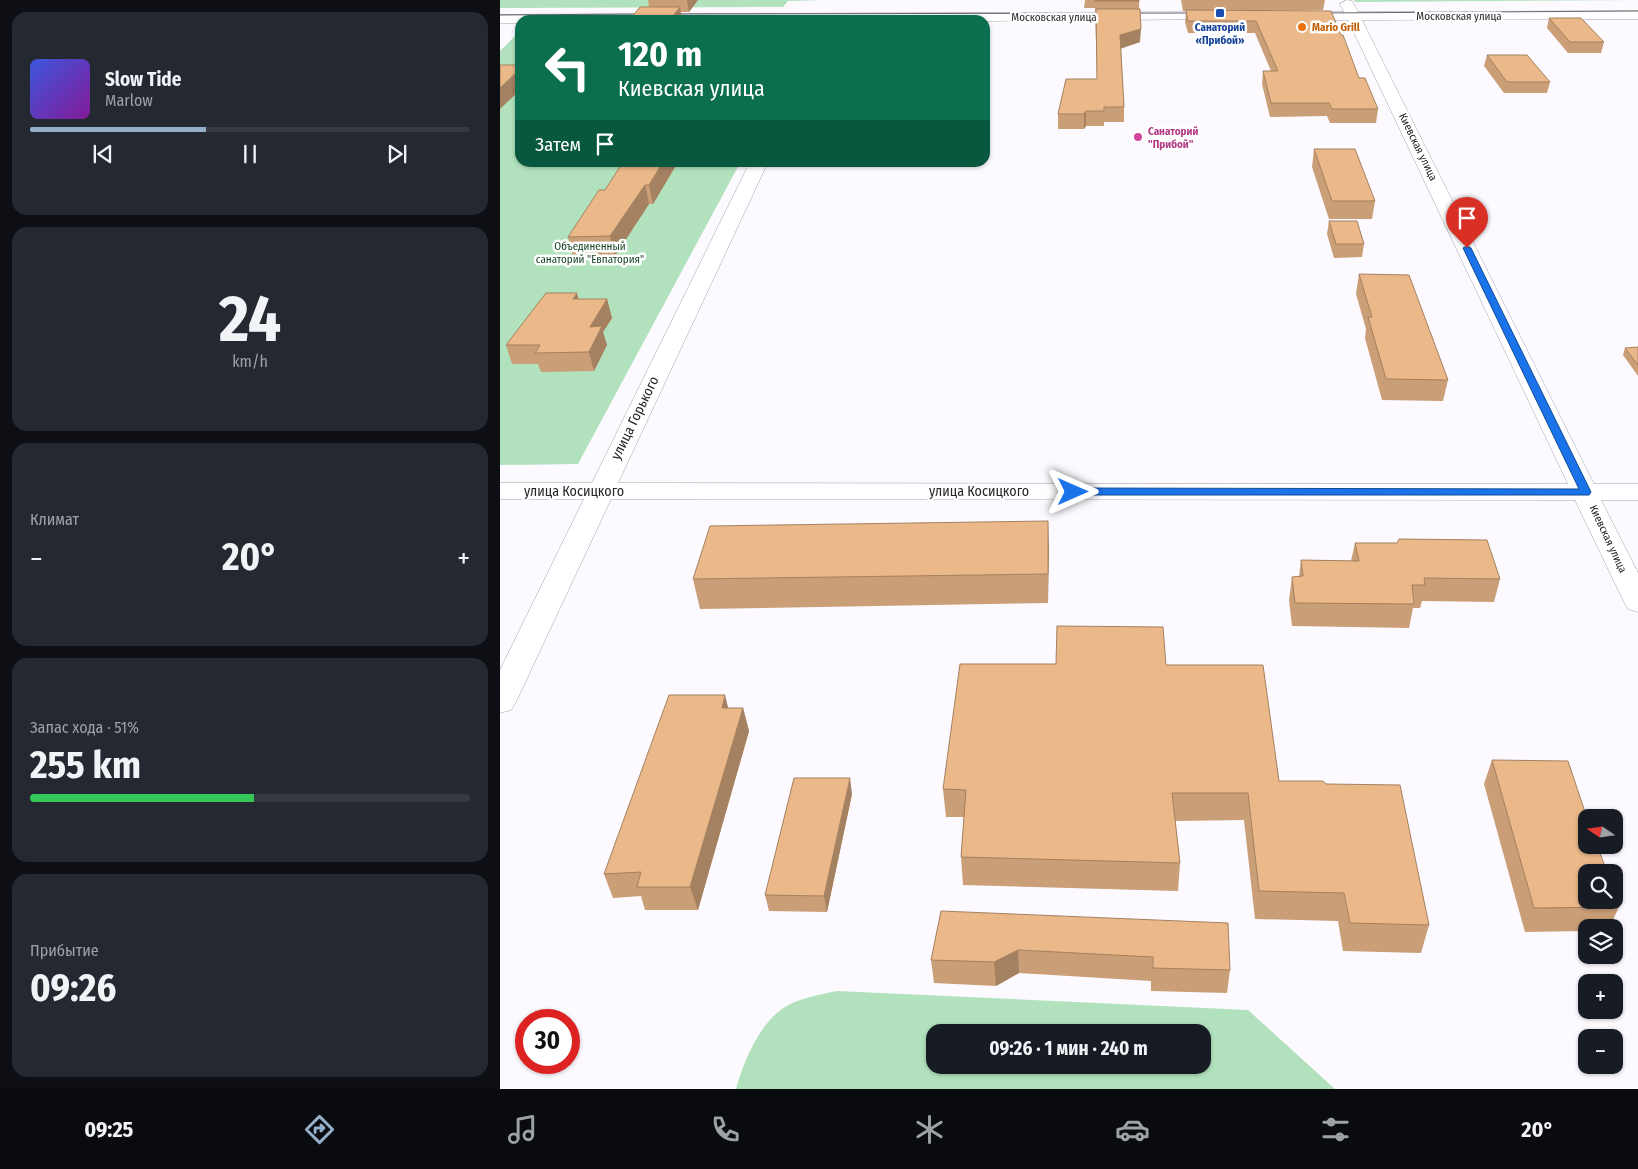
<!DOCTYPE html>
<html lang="ru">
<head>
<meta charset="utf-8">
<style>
	:root { --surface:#171b24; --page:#242831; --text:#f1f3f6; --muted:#9ea1a6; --line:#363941; --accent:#94afc9 }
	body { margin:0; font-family:"Fira Sans Condensed",sans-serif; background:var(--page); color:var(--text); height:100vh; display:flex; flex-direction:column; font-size:19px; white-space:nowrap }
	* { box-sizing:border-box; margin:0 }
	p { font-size:16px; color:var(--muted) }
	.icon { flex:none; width:28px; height:28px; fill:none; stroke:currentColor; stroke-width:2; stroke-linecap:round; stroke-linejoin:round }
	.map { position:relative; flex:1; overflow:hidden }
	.details { display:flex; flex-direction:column; gap:12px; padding:12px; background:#0d0f14; width:500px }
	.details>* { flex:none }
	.banner { position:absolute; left:15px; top:15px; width:475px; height:152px; border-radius:15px; box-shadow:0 1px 4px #0004; background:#0b6e4f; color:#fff; overflow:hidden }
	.needle { width:32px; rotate:283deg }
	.controls { position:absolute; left:1078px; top:809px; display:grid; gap:10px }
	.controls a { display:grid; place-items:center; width:45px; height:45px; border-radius:10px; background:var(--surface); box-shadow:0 1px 4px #0004; font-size:25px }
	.speed { position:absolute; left:15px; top:1009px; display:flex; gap:10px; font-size:25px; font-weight:700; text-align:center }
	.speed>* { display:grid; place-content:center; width:65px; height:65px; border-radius:50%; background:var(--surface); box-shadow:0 1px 4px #0004; line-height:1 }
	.speed .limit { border:8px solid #d22; background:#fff; color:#111 }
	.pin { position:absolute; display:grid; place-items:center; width:42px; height:42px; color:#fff; margin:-51px -21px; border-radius:50% 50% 50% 0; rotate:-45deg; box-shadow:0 0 5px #0007 }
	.pin .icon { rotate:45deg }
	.me { position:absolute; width:55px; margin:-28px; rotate:90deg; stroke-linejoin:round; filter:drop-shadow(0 0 4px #0008) }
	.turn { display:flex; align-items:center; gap:18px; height:105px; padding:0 20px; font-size:22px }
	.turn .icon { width:65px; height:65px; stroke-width:2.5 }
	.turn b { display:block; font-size:35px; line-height:42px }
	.then { display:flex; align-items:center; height:48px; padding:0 20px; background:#0003; gap:10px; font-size:19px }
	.big { font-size:38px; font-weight:700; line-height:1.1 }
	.details .tile { flex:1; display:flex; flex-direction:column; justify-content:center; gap:8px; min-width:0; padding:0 18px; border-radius:15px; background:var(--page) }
	.details .dial { align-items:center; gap:0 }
	.dial b { font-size:65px; line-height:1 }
	.song { display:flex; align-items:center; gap:15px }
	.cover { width:60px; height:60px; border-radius:8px; background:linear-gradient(135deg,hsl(230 70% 55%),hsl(290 70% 35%)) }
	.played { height:5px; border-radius:2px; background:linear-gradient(90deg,var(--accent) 40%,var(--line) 40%) }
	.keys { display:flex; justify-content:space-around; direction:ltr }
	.heat { display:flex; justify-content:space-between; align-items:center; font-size:28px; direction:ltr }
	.charge { height:8px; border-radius:4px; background:linear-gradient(90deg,#34c759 51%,var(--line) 0) }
	.trip { position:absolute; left:426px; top:1024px; width:285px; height:50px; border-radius:15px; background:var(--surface); box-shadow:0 1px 4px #0004; font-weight:700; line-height:50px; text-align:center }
	.menu { display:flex; height:80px; justify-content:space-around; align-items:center; background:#090b0e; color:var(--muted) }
	.menu .icon { width:35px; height:35px }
	.menu .on { color:var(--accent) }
	.menu b { font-size:22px; color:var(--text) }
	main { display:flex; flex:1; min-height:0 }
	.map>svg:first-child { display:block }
	.green { fill:#b1e2bd; fill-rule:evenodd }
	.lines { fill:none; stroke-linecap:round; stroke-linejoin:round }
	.minor-casing { stroke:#a7a0af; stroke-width:1 }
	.minor { fill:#fff; fill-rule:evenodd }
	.tram { stroke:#69666c; stroke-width:1 }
	.wall { fill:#ca9e76 }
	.shaded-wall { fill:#a48160 }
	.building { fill:#ebb889; stroke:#a48160 }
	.route { fill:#1a73e8; stroke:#114b97 }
	.transit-dot { fill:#1a4fb4; stroke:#fff; stroke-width:2 }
	.food-dot { fill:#e8710a; stroke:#fff; stroke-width:2 }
	.hotel-dot { fill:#d1479c; stroke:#fff; stroke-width:2 }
	.labels { text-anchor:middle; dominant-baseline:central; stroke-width:5; stroke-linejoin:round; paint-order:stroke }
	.far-street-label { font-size:11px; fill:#28252b; stroke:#fff }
	.far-transit-label { font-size:11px; font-weight:bold; fill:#164399; stroke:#fff }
	.far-food-label { font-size:11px; font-weight:bold; fill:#c56008; stroke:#fff; text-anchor:start }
	.far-hotel-label { font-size:11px; font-weight:bold; fill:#b23c85; stroke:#fff; text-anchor:start }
	.far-park-label { font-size:11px; fill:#123e22; stroke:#fff }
	.street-label { font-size:14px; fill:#28252b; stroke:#fff }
</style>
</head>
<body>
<main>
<section class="details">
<div class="tile">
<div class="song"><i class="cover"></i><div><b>Slow Tide</b><p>Marlow</p></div></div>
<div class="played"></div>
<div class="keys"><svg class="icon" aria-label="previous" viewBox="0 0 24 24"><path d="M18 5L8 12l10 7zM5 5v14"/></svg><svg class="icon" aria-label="pause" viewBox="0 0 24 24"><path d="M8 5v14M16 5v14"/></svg><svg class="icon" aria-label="next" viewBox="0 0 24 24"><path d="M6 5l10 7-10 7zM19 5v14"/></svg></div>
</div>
<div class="tile dial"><b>24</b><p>km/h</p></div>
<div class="tile"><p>Климат</p>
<div class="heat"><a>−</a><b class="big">20°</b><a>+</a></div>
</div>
<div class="tile"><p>Запас хода · 51%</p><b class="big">255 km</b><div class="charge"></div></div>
<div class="tile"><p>Прибытие</p><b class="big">09:26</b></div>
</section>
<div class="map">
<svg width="1138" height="1089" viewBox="0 0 1138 1089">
	<rect width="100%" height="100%" fill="#fcf9ff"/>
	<g class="green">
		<path d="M0,0h323l-35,1 -5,6 -283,1z"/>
		<path d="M854,0h284l-283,2z"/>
		<path d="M20,31v131l220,1 -162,301 -78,1v-414z"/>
		<path d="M337,991l411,19 87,79h-599c7,-26 23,-64 46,-80 16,-11 36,-14 55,-18zM435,1032h267v33h-267z"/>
	</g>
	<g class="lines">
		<defs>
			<g id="minor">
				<path d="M847,0l5,1 6,11 280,-1v8l-276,1 232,464h44v16h-37l37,73v39l-10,-3 -4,-7 -49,-102 -964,-1 -95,203 -5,8 -11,3v-43l84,-171h-84v-16h92l158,-321h18l-150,321 950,1 -220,-464h-52l-7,-4 7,-4h48l-4,-8z"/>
				<path d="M723,12l5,1 2,3 -2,3 -243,2 -465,-1v3h-20v-8z"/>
			</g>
		</defs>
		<use href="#minor" class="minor-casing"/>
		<use href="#minor" class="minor"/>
		<g class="tram">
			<path d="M818,13l320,-2"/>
			<path d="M168,14l533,-1"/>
			<path d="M0,15l148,-1"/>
		</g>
	</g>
	<g class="wall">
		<path d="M148,0h50l-9,12h-8l1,8h-53l20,-13z"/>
		<path d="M585,0h54l1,42 -19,6 3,59v15h-20v4h-18l-2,3h-26v-15l39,-35 -2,-71h-11z"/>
		<path d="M681,0h144l-2,10h-60l96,68 19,31 -2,14h-46l-3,-7 -57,1 -8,-33 1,-13h8l-16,-38h-67l-3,-11 1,-11h-3z"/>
		<path d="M1049,18l55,24 -3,11h-33l-21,-25z"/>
		<path d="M987,55l63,27 -3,11h-43l-20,-27z"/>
		<path d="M814,149l61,52 -3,18h-43l-17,-52z"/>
		<path d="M178,162l-25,42h-4l-34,52h-42l-5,-19 37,-47z"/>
		<path d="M829,221l35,23 -2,13 -28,1 -7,-24z"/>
		<path d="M859,274l89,106 -5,21 -61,-1 -17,-62 1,-9 -10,-35z"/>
		<path d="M78,299h29l5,19 -9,14 4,13 -13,26 -53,1 -3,-8h-26l-6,-19z"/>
		<path d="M1138,347v29l-15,-21 2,-7z"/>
		<path d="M548,521v82l-348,6 -7,-30z"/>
		<path d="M855,543l145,36 -6,23 -72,-1 -2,7h-7l-4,20 -117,-2 -3,-26 3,-23h7l2,-17 50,1z"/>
		<path d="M666,665l113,116 150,144 -8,28 -78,-2 -5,-30 -83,-2 -11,-99 -69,1 5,42 -2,28 -215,-6 -2,-28 3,-40h-18l-3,-28z"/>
		<path d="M228,708h15l6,23 -51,179h-53l-4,-14 -28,2 -9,-24z"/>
		<path d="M992,760l127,147 -10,21h-23v3l-61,1 -41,-148z"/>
		<path d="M352,794l-25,118 -58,-1 -4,-16z"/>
		<path d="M441,911l289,59 -3,23 -76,-2v-10l-132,-8 -23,13 -62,-3 -3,-23z"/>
	</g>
	<g class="shaded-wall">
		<path d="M187,0h11l-9,12z"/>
		<path d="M180,7l2,13h-12z"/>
		<path d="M641,29l-1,13 -20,7v-14z"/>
		<path d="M20,69v21l-20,19v-21z"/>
		<path d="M586,111v15l-2,3v-15z"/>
		<path d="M163,162h15l-25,42 -4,-19z"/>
		<path d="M145,185l4,19 -34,52 -5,-20z"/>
		<path d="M77,293l5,19 -9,-13z"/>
		<path d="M107,299l5,19 -9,14 4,13 -13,26 -5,-19 1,-25z"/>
		<path d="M548,521l1,29 -1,53z"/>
		<path d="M225,695l6,24 -9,-11z"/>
		<path d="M243,708l6,23 -51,179 -8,-23z"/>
		<path d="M350,778l2,16 -25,118 -3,-16z"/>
		<path d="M518,950l1,23 -23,13 -2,-24z"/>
	</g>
	<g class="building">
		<rect x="595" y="0" width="44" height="1"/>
		<path d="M140,7h40l-10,13h-41z"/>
		<path d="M596,9h44l1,20 -21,6 4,72h-20v4h-18l-2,3h-26l8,-35h31z"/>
		<path d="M686,10l145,1 10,24h2l16,43h6l13,31h-46l-3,-6h-58l-8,-32h15l-22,-50h-68z"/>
		<path d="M1049,18h32l23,24h-34z"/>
		<path d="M987,55h40l23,27h-43z"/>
		<path d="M0,65h20v4l-20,19z"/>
		<path d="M814,149h41l20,52h-43z"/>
		<path d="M123,162h40l-14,23h-4l-35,51 -42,1 31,-47h6z"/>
		<path d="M829,221h28l7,23h-28z"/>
		<path d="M859,274l50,1 39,105 -62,-1 -18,-62h4z"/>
		<path d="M46,293h31l-4,6h34l-17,28 12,-1 -13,26 -54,1 5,-8h-34z"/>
		<path d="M1138,347v18l-13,-17z"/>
		<path d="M548,521v53l-355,5 17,-53z"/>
		<path d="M899,539l88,1 13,39 -76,-1 1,7h-13l2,19 -119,-1 -3,-26 11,-1 -2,-16 58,1 -4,-18h42z"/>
		<path d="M557,626l106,1 3,38h97l16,116h44l3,3 74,1 29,140 -79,-2 -6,-30 -85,-2 -11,-98h-76l8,70 -219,-6 5,-67 -23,-1 17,-125h96z"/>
		<path d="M169,695h56l-3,13h21l-53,179h-53l4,-15 -37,2z"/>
		<path d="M992,760l76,1 19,57h-1v27h11l10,27h-21v28h28v-7l5,14 -85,1z"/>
		<path d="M294,778h56l-26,118 -59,-1z"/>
		<path d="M441,911l287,12 2,47 -77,-2v-11l-135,-7 -24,12 -63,-2z"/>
	</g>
	<path class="route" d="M967,246l4,2 120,244 -2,3h-516l-5,-3 5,-4 506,1 -116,-241z"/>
	<rect class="transit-dot" x="715" y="8" width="10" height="10" rx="2.5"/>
	<circle class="food-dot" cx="802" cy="27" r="5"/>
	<circle class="hotel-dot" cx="638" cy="137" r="5"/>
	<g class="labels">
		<g class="far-street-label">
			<text x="959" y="16">Московская улица</text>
			<text x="554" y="17">Московская улица</text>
			<text transform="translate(918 147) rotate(64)">Киевская улица</text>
			<text transform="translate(1108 539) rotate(65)">Киевская улица</text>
		</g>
		<g class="far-transit-label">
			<text x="720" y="27">Санаторий<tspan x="720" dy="13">«Прибой»</tspan></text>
		</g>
		<g class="far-food-label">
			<text x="812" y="27">Mario Grill</text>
		</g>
		<g class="far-hotel-label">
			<text x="648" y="131">Санаторий<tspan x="648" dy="13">"Прибой"</tspan></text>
		</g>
		<g class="far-park-label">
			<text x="90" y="246">Объединенный<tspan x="90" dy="13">санаторий "Евпатория"</tspan></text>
		</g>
		<g class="street-label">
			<text transform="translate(135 418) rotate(-64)">улица Горького</text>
			<text x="74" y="491">улица Косицкого</text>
			<text x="479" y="491">улица Косицкого</text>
		</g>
	</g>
</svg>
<div class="controls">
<a><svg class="needle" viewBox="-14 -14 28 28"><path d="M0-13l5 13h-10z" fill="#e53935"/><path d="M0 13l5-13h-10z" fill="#9ea1a6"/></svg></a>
<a><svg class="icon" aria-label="search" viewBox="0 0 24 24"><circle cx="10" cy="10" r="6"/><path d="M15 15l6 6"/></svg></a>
<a><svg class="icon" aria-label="layers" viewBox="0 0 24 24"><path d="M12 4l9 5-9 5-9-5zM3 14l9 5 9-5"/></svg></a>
<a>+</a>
<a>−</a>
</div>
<div class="speed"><div class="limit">30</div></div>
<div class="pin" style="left:967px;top:248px;background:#d93025"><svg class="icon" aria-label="arrive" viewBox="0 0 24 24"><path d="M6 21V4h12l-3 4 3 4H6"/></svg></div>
<svg class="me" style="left:573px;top:492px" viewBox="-20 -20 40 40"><path d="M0-17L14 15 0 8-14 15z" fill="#1a73e8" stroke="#fff" stroke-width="4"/></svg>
<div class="trip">09:26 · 1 мин · 240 m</div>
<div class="banner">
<div class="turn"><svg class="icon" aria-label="left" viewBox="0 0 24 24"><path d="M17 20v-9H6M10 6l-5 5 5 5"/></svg><div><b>120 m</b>Киевская улица</div></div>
<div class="then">Затем<svg class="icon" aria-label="arrive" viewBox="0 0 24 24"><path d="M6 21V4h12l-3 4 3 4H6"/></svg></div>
</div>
</div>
</main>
<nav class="menu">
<b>09:25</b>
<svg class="icon on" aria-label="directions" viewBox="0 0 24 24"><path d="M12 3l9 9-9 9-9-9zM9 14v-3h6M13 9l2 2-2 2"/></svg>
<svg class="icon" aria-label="music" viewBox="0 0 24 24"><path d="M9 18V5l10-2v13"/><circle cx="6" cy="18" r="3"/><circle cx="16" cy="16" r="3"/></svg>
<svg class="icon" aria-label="phone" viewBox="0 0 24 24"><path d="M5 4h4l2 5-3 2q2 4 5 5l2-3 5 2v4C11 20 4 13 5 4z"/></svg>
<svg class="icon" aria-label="climate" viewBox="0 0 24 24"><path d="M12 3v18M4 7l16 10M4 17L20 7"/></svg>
<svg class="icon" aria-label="car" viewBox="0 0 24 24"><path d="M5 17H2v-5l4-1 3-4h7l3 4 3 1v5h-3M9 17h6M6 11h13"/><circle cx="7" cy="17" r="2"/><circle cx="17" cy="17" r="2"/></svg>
<svg class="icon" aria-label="filters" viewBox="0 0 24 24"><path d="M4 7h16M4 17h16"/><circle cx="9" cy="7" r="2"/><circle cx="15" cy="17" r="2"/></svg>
<b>20°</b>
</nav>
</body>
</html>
